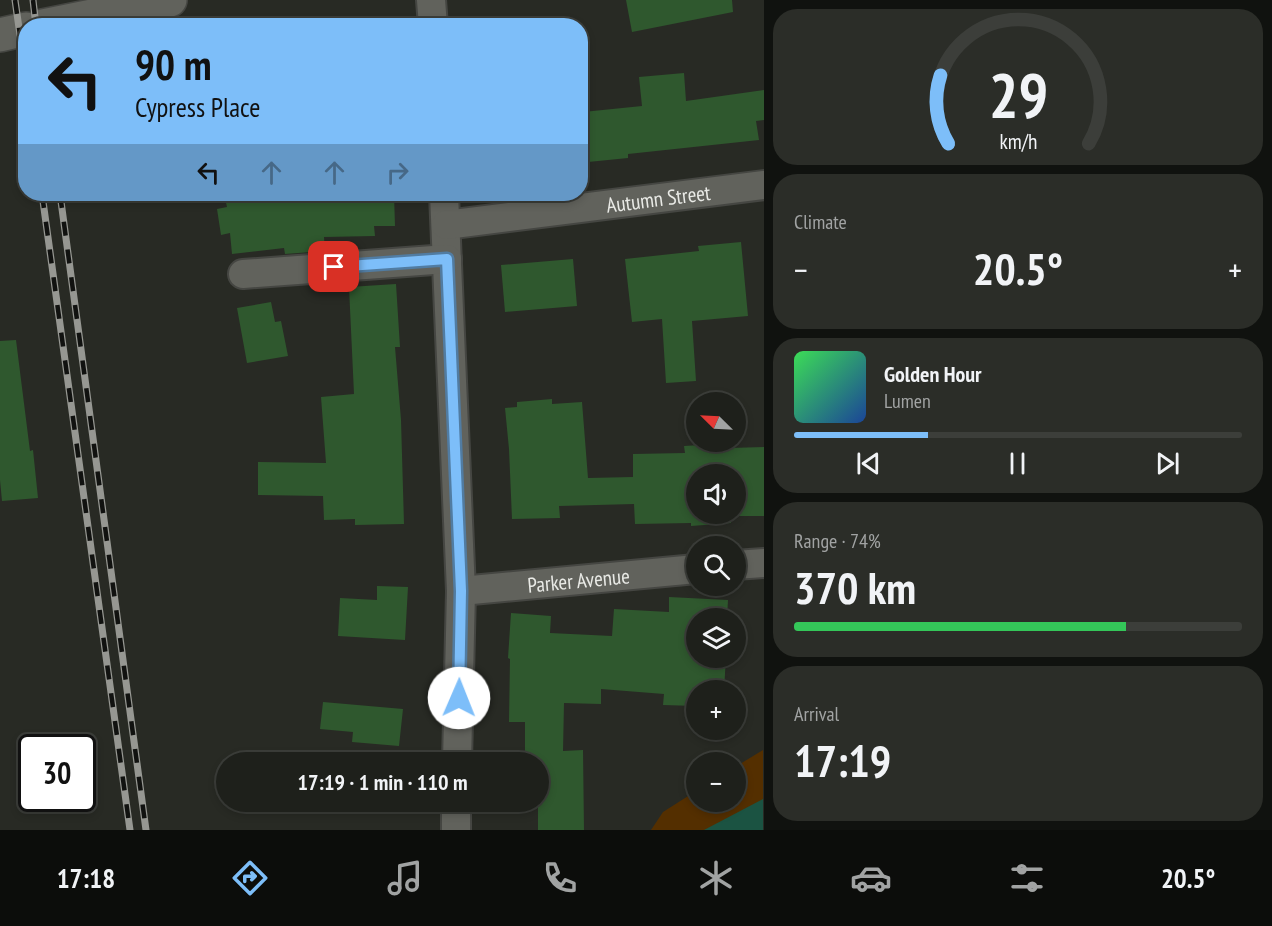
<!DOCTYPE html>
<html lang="en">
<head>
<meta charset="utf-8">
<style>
	:root { --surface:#1e201b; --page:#2b2d28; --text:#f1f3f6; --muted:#a1a3a3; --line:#3c3e3a; --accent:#7dbef9 }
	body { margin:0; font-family:"PT Sans Narrow",sans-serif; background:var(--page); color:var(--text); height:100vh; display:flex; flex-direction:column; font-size:22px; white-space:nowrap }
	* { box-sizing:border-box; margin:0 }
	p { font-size:20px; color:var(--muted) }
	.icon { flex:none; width:33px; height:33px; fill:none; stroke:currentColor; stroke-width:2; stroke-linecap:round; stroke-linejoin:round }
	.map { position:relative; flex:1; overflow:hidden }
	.drawer { display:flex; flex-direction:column; gap:9px; padding:9px; background:#10120f; width:508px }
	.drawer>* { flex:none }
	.banner { position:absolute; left:18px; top:18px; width:570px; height:183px; border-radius:24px; box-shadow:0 3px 9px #0003,0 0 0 2px var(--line); background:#7dbef9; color:#111; overflow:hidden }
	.needle { width:39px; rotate:294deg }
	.fabs { position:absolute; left:686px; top:392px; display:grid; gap:12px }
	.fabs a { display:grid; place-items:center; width:60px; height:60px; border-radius:50%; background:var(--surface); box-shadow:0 3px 9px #0003,0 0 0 2px var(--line); font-size:30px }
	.speed { position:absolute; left:18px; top:734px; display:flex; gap:12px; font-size:30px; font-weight:700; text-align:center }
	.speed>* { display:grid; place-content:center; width:78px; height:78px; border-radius:50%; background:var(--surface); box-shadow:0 3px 9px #0003,0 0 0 2px var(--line); line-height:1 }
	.speed .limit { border:3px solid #111; border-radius:9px; background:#fff; color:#111 }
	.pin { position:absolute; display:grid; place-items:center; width:51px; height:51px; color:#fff; margin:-26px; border-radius:12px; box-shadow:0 3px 9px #0006 }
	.me { position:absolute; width:66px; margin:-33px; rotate:1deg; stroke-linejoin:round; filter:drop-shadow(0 0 4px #0008) }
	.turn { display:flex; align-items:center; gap:21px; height:126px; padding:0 18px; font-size:27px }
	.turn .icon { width:78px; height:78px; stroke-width:2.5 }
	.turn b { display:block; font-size:42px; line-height:51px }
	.lanes { display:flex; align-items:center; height:57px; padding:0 18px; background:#0003; justify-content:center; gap:30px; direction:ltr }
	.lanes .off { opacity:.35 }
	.big { font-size:45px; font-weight:800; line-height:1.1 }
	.drawer .card { flex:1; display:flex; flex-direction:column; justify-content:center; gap:9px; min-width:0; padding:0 21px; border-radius:24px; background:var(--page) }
	.drawer .dial { align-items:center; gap:0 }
	.dial svg { height:156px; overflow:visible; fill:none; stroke:var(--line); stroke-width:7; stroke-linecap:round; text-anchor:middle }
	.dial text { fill:var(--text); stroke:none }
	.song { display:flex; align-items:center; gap:18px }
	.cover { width:72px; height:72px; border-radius:9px; background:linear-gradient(135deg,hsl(130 70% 55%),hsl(220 70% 35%)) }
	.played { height:6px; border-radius:3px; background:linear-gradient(90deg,var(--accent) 30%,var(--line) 30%) }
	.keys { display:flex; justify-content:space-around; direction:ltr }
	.heat { display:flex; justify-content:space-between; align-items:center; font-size:33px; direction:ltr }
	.charge { height:9px; border-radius:4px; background:linear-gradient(90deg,#34c759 74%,var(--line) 0) }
	.trip { position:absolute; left:216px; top:752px; width:333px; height:60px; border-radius:30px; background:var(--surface); box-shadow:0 3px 9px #0003,0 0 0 2px var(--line); font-weight:800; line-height:60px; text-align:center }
	.tab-bar { display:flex; height:96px; justify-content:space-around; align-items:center; background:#0c0d0b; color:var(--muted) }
	.tab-bar .icon { width:42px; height:42px }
	.tab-bar .selected { color:var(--accent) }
	.tab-bar b { font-size:27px; color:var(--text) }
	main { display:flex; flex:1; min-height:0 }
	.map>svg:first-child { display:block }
	.green { fill:#542f00 }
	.water { fill:#1b5342 }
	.building { fill:#2f582e; fill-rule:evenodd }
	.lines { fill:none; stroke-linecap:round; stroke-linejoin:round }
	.minor-casing { stroke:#454642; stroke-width:32 }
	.secondary-casing { stroke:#454642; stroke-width:36 }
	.minor { stroke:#61625c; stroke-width:28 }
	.secondary { stroke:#61625c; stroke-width:33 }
	.rail-casing { stroke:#969792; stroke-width:7 }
	.rail { stroke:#111210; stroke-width:4.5; stroke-dasharray:14; stroke-linecap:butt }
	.route-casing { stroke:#517ca2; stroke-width:15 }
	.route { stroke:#7dbef9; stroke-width:10 }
	.labels { text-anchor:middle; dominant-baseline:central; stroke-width:6; stroke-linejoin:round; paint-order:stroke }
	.street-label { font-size:21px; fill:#e9eae6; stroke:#111210 }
</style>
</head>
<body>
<main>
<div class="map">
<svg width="764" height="830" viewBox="0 0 764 830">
	<rect width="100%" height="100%" fill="#282a24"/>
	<path class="green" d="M763,750v80h-112l12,-18 33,-21v10h39v-34z"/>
	<path class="water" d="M763,799v31h-59z"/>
	<g class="building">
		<path d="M626,0h106l1,12 -101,20z"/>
		<path d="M684,73l2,28 78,-11v30l-8,1 3,19 -131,14v4l-40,4 -5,-50 59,-6 -3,-29z"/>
		<path d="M224,194h170l1,32h-21l1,10 -51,1 1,14 -40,3 -1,-6 -52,6 -2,-21 -9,2 -4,-26 10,-2z"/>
		<path d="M741,242l7,74 -56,5 4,60 -30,2 -4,-64 -30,3 -7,-63 74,-8 -1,-5z"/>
		<path d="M573,259l4,47 -72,6 -4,-47z"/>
		<path d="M396,284l4,63h-5l6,73 3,104 -49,1v-6l-31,1 -1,-24 -65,-1v-33l68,1 -5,-66 33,-3 -5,-107z"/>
		<path d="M271,302l4,20 6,-1 7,35 -41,7 -10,-55z"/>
		<path d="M16,340l14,111 3,-1 5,48 -36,3 -2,-21v-139z"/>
		<path d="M552,399v5l30,-2 6,76 45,-1v-23l52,-1 -1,-7 17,-1v-4h28l1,7 34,-1v69h-33v7l-40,3v-3l-56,1 -1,-20 -75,2 1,12 -48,1 -3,-70 -4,-41 12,-1v-5zM696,474h39v39h-39z"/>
		<path d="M377,586l31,1 -3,53 -67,-4 2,-38 37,2z"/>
		<path d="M669,597l59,3 -1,18h-31v39h30l-2,33h-28v16l-33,-1 1,-11 -63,-5v15l-37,-1 -1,48 20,-1 1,80h-46v-68h-13v-40h-16l1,-63 -2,-1 3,-45 40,3 -1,17 62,3 2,-27 55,3z"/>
		<path d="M323,702l80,7 -4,37 -47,-4 1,-10 -33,-3z"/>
	</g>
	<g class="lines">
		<defs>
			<g id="minor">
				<path d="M431,0l2,26"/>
				<path d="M444,194l17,397 -4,171"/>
				<path id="s1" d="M446,225l318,-40"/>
				<path d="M243,274l204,-15"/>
				<path d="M735,565l29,-2"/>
				<path id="s2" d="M461,591l235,-22"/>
				<path d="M456,830v-29"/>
			</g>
			<g id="secondary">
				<path d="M43,26l127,-26"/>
				<path d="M0,35l26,-6"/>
			</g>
		</defs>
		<use href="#minor" class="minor-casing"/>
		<use href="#secondary" class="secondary-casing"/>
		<use href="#minor" class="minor"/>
		<use href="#secondary" class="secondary"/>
		<defs>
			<g id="rail">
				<path d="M15,0l11,77"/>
				<path d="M33,0l3,26"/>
				<path d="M42,194l88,636"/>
				<path d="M60,194l86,636"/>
			</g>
		</defs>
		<use href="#rail" class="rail-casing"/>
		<use href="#rail" class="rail"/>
	</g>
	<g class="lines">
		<defs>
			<path id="route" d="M334,267l113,-8 14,332 -2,107"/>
		</defs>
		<use href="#route" class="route-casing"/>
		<use href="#route" class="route"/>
	</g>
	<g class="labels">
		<g class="street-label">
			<text stroke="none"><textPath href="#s1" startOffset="214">Autumn Street</textPath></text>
			<text stroke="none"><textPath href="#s2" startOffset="118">Parker Avenue</textPath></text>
		</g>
	</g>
</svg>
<div class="fabs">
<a><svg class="needle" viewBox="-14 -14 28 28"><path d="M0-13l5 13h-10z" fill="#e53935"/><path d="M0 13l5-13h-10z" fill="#a1a3a3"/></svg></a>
<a><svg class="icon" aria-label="sound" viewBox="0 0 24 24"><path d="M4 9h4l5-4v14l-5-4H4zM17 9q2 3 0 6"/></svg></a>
<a><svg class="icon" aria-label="search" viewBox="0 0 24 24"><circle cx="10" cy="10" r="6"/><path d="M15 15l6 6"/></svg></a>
<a><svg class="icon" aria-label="layers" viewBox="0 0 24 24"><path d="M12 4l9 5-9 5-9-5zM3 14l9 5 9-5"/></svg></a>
<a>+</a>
<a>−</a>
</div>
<div class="speed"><div class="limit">30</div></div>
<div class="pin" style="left:334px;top:267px;background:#d93025"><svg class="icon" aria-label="arrive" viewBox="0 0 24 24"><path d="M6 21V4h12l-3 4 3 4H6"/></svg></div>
<svg class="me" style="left:459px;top:698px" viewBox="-20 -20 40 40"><circle r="19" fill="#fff"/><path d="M0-13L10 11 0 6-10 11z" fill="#7dbef9"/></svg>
<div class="trip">17:19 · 1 min · 110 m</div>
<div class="banner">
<div class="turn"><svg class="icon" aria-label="left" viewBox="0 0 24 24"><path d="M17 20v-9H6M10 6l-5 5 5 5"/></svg><div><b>90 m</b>Cypress Place</div></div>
<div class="lanes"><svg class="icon" aria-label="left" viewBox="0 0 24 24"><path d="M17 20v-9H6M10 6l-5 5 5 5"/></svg><svg class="icon off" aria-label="ahead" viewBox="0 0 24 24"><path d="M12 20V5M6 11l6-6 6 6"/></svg><svg class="icon off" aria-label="ahead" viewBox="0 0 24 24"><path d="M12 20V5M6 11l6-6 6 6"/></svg><svg class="icon off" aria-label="right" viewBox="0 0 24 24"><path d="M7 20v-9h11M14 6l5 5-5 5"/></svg></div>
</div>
</div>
<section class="drawer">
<div class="card dial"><svg viewBox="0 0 100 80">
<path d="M14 69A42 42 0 1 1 86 69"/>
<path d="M14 69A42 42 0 0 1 10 34" stroke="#7dbef9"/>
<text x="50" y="56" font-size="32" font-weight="700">29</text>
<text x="50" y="72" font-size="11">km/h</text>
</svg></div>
<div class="card"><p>Climate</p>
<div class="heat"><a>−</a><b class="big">20.5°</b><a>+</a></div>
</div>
<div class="card">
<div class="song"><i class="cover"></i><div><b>Golden Hour</b><p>Lumen</p></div></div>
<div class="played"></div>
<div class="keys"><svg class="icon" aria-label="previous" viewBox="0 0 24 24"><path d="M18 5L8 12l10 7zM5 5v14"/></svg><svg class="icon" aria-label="pause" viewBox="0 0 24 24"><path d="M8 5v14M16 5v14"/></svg><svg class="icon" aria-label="next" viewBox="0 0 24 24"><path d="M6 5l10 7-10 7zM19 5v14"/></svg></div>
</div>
<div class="card"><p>Range · 74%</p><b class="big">370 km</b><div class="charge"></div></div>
<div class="card"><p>Arrival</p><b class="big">17:19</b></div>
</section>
</main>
<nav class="tab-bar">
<b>17:18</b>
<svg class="icon selected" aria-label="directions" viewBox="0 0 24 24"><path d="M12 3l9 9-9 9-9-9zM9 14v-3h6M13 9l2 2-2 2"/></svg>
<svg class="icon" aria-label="music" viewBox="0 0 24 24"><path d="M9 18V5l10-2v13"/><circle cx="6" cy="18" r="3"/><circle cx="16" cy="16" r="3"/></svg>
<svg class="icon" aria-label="phone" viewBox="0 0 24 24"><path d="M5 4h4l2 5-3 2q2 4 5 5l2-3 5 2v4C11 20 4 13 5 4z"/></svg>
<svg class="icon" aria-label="climate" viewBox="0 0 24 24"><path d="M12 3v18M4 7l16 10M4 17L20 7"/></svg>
<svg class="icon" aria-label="car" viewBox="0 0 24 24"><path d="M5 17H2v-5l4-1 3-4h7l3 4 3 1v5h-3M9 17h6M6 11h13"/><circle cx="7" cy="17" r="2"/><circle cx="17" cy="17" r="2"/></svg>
<svg class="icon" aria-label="filters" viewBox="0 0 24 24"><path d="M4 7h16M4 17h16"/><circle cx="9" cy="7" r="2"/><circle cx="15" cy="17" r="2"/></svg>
<b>20.5°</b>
</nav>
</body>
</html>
